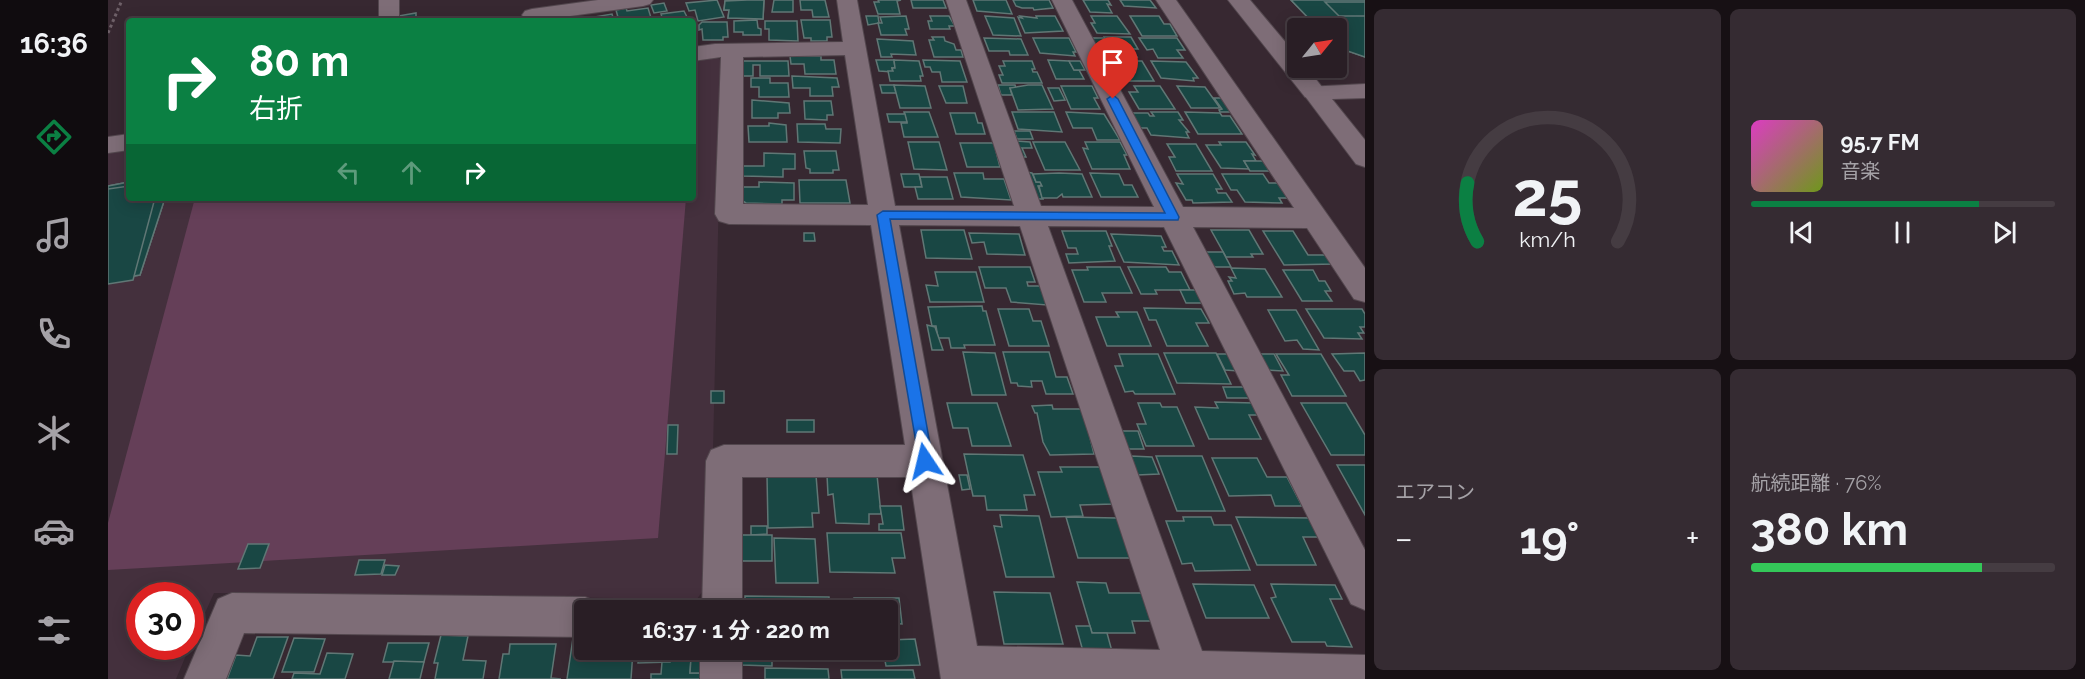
<!DOCTYPE html>
<html lang="ja">
<head>
<meta charset="utf-8">
<style>
	:root { --surface:#291e25; --page:#352b32; --text:#f1f3f6; --muted:#a5a2a7; --line:#453c42; --accent:#0b8043 }
	body { margin:0; font-family:Raleway,"Noto Sans JP",sans-serif; background:var(--page); color:var(--text); height:100vh; display:flex; flex-direction:column; font-size:22px; white-space:nowrap }
	* { box-sizing:border-box; margin:0 }
	p { font-size:20px; color:var(--muted) }
	.icon { flex:none; width:33px; height:33px; fill:none; stroke:currentColor; stroke-width:2; stroke-linecap:round; stroke-linejoin:round }
	.map { position:relative; flex:1; overflow:hidden }
	.sheet { display:flex; flex-direction:column; gap:9px; padding:9px; background:#171014; width:720px }
	.sheet>* { flex:none }
	.banner { position:absolute; left:18px; top:18px; width:570px; height:183px; border-radius:6px; box-shadow:0 3px 15px #0003,0 0 0 2px var(--line); background:#0b8043; color:#fff; overflow:hidden }
	.needle { width:39px; rotate:60deg }
	.controls { position:absolute; left:1179px; top:18px; display:grid; gap:12px }
	.controls a { display:grid; place-items:center; width:60px; height:60px; border-radius:6px; background:var(--surface); box-shadow:0 3px 15px #0003,0 0 0 2px var(--line); font-size:30px }
	.speed { position:absolute; left:18px; top:582px; display:flex; gap:12px; font-size:30px; font-weight:700; text-align:center }
	.speed>* { display:grid; place-content:center; width:78px; height:78px; border-radius:50%; background:var(--surface); box-shadow:0 3px 15px #0003,0 0 0 2px var(--line); line-height:1 }
	.speed .limit { border:9px solid #d22; background:#fff; color:#111 }
	.pin { position:absolute; display:grid; place-items:center; width:51px; height:51px; color:#fff; margin:-62px -26px; border-radius:50% 50% 50% 0; rotate:-45deg; box-shadow:0 0 6px #0007 }
	.pin .icon { rotate:45deg }
	.me { position:absolute; width:66px; margin:-33px; rotate:350deg; stroke-linejoin:round; filter:drop-shadow(0 0 4px #0008) }
	.turn { display:flex; align-items:center; gap:21px; height:126px; padding:0 24px; font-size:27px }
	.turn .icon { width:78px; height:78px; stroke-width:2.5 }
	.turn b { display:block; font-size:42px; line-height:51px }
	.lanes { display:flex; align-items:center; height:57px; padding:0 24px; background:#0003; justify-content:center; gap:30px; direction:ltr }
	.lanes .off { opacity:.35 }
	.big { font-size:45px; font-weight:700; line-height:1.1 }
	.sheet .tile { flex:1; display:flex; flex-direction:column; justify-content:center; gap:9px; min-width:0; padding:0 21px; border-radius:9px; background:var(--page) }
	.sheet .dial { align-items:center; gap:0 }
	.dial svg { height:156px; overflow:visible; fill:none; stroke:var(--line); stroke-width:7; stroke-linecap:round; text-anchor:middle }
	.dial text { fill:var(--text); stroke:none }
	.song { display:flex; align-items:center; gap:18px }
	.cover { width:72px; height:72px; border-radius:9px; background:linear-gradient(135deg,hsl(310 70% 55%),hsl(80 70% 35%)) }
	.played { height:6px; border-radius:3px; background:linear-gradient(90deg,var(--accent) 75%,var(--line) 75%) }
	.keys { display:flex; justify-content:space-around; direction:ltr }
	.heat { display:flex; justify-content:space-between; align-items:center; font-size:33px; direction:ltr }
	.charge { height:9px; border-radius:4px; background:linear-gradient(90deg,#34c759 76%,var(--line) 0) }
	.sheet .tiles { flex:1; display:grid; gap:9px; grid-template-columns:repeat(2,1fr) }
	.trip { position:absolute; left:466px; top:600px; width:324px; height:60px; border-radius:6px; background:var(--surface); box-shadow:0 3px 15px #0003,0 0 0 2px var(--line); font-weight:700; line-height:60px; text-align:center }
	main { display:flex; flex:1; min-height:0 }
	.tabs { display:flex; flex-direction:column; width:108px; justify-content:space-around; align-items:center; background:#100c0f; color:var(--muted) }
	.tabs .icon { width:42px; height:42px }
	.tabs .selected { color:var(--accent) }
	.tabs b { font-size:27px; color:var(--text) }
	.map>svg:first-child { display:block }
	.built { fill:#44303d }
	.green { fill:#653f58 }
	.building { fill:#194744; stroke:#607775; stroke-width:1.5 }
	.lines { fill:none; stroke-linecap:round; stroke-linejoin:round }
	.minor-casing { stroke:#53474e; stroke-width:2 }
	.tertiary-casing { stroke:#53474e; stroke-width:2 }
	.secondary-casing { stroke:#53474e; stroke-width:2 }
	.path { stroke:#6e6068; stroke-width:3; stroke-dasharray:3 3; stroke-linecap:butt }
	.minor { fill:#7e6d77; fill-rule:evenodd }
	.tertiary { fill:#7e6d77; fill-rule:evenodd }
	.secondary { fill:#7e6d77; fill-rule:evenodd }
	.route { fill:#1a73e8; stroke:#114b97; stroke-width:1.5 }
</style>
</head>
<body>
<main>
<nav class="tabs">
<b>16:36</b>
<svg class="icon selected" aria-label="directions" viewBox="0 0 24 24"><path d="M12 3l9 9-9 9-9-9zM9 14v-3h6M13 9l2 2-2 2"/></svg>
<svg class="icon" aria-label="music" viewBox="0 0 24 24"><path d="M9 18V5l10-2v13"/><circle cx="6" cy="18" r="3"/><circle cx="16" cy="16" r="3"/></svg>
<svg class="icon" aria-label="phone" viewBox="0 0 24 24"><path d="M5 4h4l2 5-3 2q2 4 5 5l2-3 5 2v4C11 20 4 13 5 4z"/></svg>
<svg class="icon" aria-label="climate" viewBox="0 0 24 24"><path d="M12 3v18M4 7l16 10M4 17L20 7"/></svg>
<svg class="icon" aria-label="car" viewBox="0 0 24 24"><path d="M5 17H2v-5l4-1 3-4h7l3 4 3 1v5h-3M9 17h6M6 11h13"/><circle cx="7" cy="17" r="2"/><circle cx="17" cy="17" r="2"/></svg>
<svg class="icon" aria-label="filters" viewBox="0 0 24 24"><path d="M4 7h16M4 17h16"/><circle cx="9" cy="7" r="2"/><circle cx="15" cy="17" r="2"/></svg>
</nav>
<div class="map">
<svg width="1257" height="679" viewBox="0 0 1257 679">
	<rect width="100%" height="100%" fill="#372831"/>
	<path class="built" d="M605,57l9,3 -12,521 -13,18 -483,-6 -24,53v-50h-50v50h50l-14,33h-68v-531l21,-3v53h564v-138z"/>
	<path class="green" d="M87,198h491l-28,340 -550,32v-47z"/>
	<g class="building">
		<path d="M609,0l7,17 -26,4 -3,-11 -6,1 -3,-8z"/>
		<path d="M639,0h17l-1,19 -35,-1 1,-8h-5l1,-9z"/>
		<path d="M639,0h17l-1,19 -35,-1 1,-8h-5l1,-9z"/>
		<path d="M666,0h19v12h-21z"/>
		<path d="M692,0h25l4,17h-16l-1,-7h-11z"/>
		<path d="M770,0h23l-4,1 3,13h-22l-4,-12h5z"/>
		<path d="M803,0h32l3,8h-33z"/>
		<path d="M865,0h33l6,14 -35,-3z"/>
		<path d="M905,0h36l4,8 -19,2 -1,-2h-11l-6,-2z"/>
		<path d="M975,0h25l3,5 -4,-1 5,9 -22,-1z"/>
		<path d="M1012,0h30l6,8 -32,-2z"/>
		<path d="M1183,0h74v2h-40l14,14h26v41l-29,-10v-19h-18z"/>
		<path d="M1183,0h74v57l-29,-10v-19h-18z"/>
		<path d="M1217,2h40v14h-26z"/>
		<path d="M556,3l3,8 -13,2 -3,-8z"/>
		<path d="M518,8l1,3 21,-3 4,13h-33l-3,-11z"/>
		<path d="M576,11l5,10h-26l-2,-7z"/>
		<path d="M308,13v8h-17l-1,-5z"/>
		<path d="M504,14l2,7h-25l-1,-3z"/>
		<path d="M758,16h12l1,7 -11,2z"/>
		<path d="M798,16l3,13h-4l2,6h-26l-3,-12h4l-2,-6z"/>
		<path d="M822,16h19l6,10h-6l1,3h-20l-2,-8h4z"/>
		<path d="M877,16l29,2 7,18 -28,-1z"/>
		<path d="M912,16l17,2 -1,-2h19l8,15 -38,2 -7,-16 4,1z"/>
		<path d="M983,16h26l13,18 -33,-1 -6,-10h4z"/>
		<path d="M1022,16h29l5,8h6l7,12h-35z"/>
		<path d="M649,20l1,8 3,1v6h-18v-3h-9v-11z"/>
		<path d="M693,20h29l2,17h-5v4h-16v-3h-7z"/>
		<path d="M657,21h32l1,20 -29,-1v-11h-4z"/>
		<path d="M594,22h25l1,15h-5v3h-20l-1,-11 -3,1v-5z"/>
		<path d="M824,37h12l1,4 9,3 2,6h5l2,7h-29l-5,-17h5z"/>
		<path d="M996,37h27l7,12h-6l5,8h-27l-5,-10h4z"/>
		<path d="M876,38l37,1 7,16h-18l-1,-4h-20z"/>
		<path d="M925,38h36l7,14h-3l2,4 -35,-3z"/>
		<path d="M981,38h14l4,8h-14z"/>
		<path d="M1031,38h38l8,12h-8l6,8h-25l-5,-9 -6,1z"/>
		<path d="M769,39l36,2 3,14 -25,-1 1,3h-11z"/>
		<path d="M682,56h31v4h13l2,14h-31l-1,-10h-13z"/>
		<path d="M768,60h18l1,8h-3l1,4 -14,-1z"/>
		<path d="M786,60l25,1 4,15h-3l1,5h-31l-2,-10h5l-1,-3h3z"/>
		<path d="M815,60l37,1 7,21h-25l-2,-10h-8l-2,-5h-5z"/>
		<path d="M940,60l21,1 5,9h5l5,9h-28z"/>
		<path d="M635,61h45l1,15h-29v-11h-7v11h-10z"/>
		<path d="M895,61h29l3,8h-3l1,3h4l5,11h-40l-3,-8h4l-4,-9h6z"/>
		<path d="M961,61h11l5,9h-11z"/>
		<path d="M1010,61h24l12,20h-25z"/>
		<path d="M1043,61l35,1 12,16h-5l1,3 -33,-3z"/>
		<path d="M684,76l45,2 2,9h-7l1,9h-23v-8h-17z"/>
		<path d="M643,78h19v5h18l1,14h-30v-10h-8z"/>
		<path d="M772,85h14l2,8h-14z"/>
		<path d="M786,85l31,1 6,22h-31z"/>
		<path d="M890,85h17l1,3h-6l2,7h-11z"/>
		<path d="M920,85h14l11,24 -35,1 -8,-22z"/>
		<path d="M831,86h24l4,17h-21z"/>
		<path d="M953,86h31l6,12h-4l6,11h-29z"/>
		<path d="M1026,86h26l15,23h-36l-10,-17h9z"/>
		<path d="M1069,86l28,1 15,21h-29z"/>
		<path d="M940,88h11l6,12 -11,1z"/>
		<path d="M1106,98h8l9,14h-11l-1,-2 3,-1z"/>
		<path d="M644,100l37,3 1,10h-12v5h-26z"/>
		<path d="M696,101h27l2,14h-6v5l-22,-1z"/>
		<path d="M796,112h25l9,25h-34l-3,-14h6z"/>
		<path d="M904,112h42l8,20 -44,-3z"/>
		<path d="M958,112l38,2 16,26h-23l-5,-12h-19z"/>
		<path d="M1043,112h27l5,8h-4l10,12h-3l3,6 -38,-3 -4,-7h-10l-7,-15h18l2,3h4z"/>
		<path d="M1077,112l35,1 2,3h8l12,18h-44z"/>
		<path d="M842,113h25l3,10h4l3,11h-29z"/>
		<path d="M779,114h18l2,8h-18z"/>
		<path d="M661,123l17,2 1,17h-38l-1,-16h21z"/>
		<path d="M689,124h28l1,5h15l-1,14 -42,-1z"/>
		<path d="M906,131h16l3,8h-16z"/>
		<path d="M907,141l15,1 2,6h-10l4,9h-6z"/>
		<path d="M800,142h31l8,28 -33,-1z"/>
		<path d="M925,142h32l15,28h-35z"/>
		<path d="M977,142h35l7,13h-3l6,14h-38l-9,-21 5,1z"/>
		<path d="M1111,142h27l9,13 -3,-1 4,7h-12l5,8 -28,-1 -15,-23h15z"/>
		<path d="M852,143h34l6,24h-33z"/>
		<path d="M1059,144h29l16,27h-36l-7,-14h6z"/>
		<path d="M696,151h32l3,19h-6v3h-23v-4l-4,-1z"/>
		<path d="M656,153l31,1v15h-12v8l-41,-1v-10h22z"/>
		<path d="M1136,161h20l7,10h-21z"/>
		<path d="M917,172l7,1 4,9h4l2,4h-4l5,13h-8z"/>
		<path d="M846,173h29l1,6h20l7,21 -50,-3z"/>
		<path d="M951,173l23,1 10,23h-29l-1,-3 -5,4h-15l-3,-12h3l-2,-4h-4l-3,-8z"/>
		<path d="M982,173l29,1 5,11h8l6,12h-37z"/>
		<path d="M793,174h18l3,13h-18z"/>
		<path d="M1069,174h36l9,15h-6l2,4h8l6,9 -39,1 -1,-3h-6l-10,-17 7,1z"/>
		<path d="M1114,174h41l6,9h10l10,15h-10l3,5 -37,-1 -8,-12h-6z"/>
		<path d="M812,177h27l6,22h-35l-3,-12h7z"/>
		<path d="M691,180h47l4,23h-50z"/>
		<path d="M21,182v16h36l-25,77 -32,5v-94z"/>
		<path d="M21,182v16h36l-25,77 -32,5v-94z"/>
		<path d="M651,182l35,1v17h-12v4l-36,-1 -5,-3 1,-13h17z"/>
		<path d="M21,186v12h26l-22,82 -25,4v-95z"/>
		<path d="M813,230h43l8,29 -46,-1z"/>
		<path d="M1103,230h38l14,24h-12l2,3h-27z"/>
		<path d="M954,231h44l6,15h-3l6,15 -46,2 -3,-9h12l-2,-6h-8z"/>
		<path d="M1155,231h30l15,24h20l6,9 -50,1z"/>
		<path d="M696,233h10l1,8h-11z"/>
		<path d="M861,233l50,1 6,21 -38,-1 -3,-12 -12,1z"/>
		<path d="M1003,234l50,2 5,11h-4l2,4h8l7,14 -55,-3z"/>
		<path d="M1095,252h20l8,15h-20z"/>
		<path d="M871,267h51l5,15h-8l1,4h13l6,19 -36,-3 -5,-14h-21z"/>
		<path d="M979,267h33l12,26h-30l4,9h-22l-12,-32h16z"/>
		<path d="M1020,267h38l3,5h12l9,18h-35l2,4h-16z"/>
		<path d="M1123,268l34,1 17,28h-35l-2,-4 -11,1 -6,-13h4l-3,-4 7,1z"/>
		<path d="M1175,270h30l6,11h6l6,10h-6l7,10h-30z"/>
		<path d="M827,272h41l8,30h-54l-4,-17 12,1z"/>
		<path d="M1072,290h16l7,13h-17z"/>
		<path d="M874,306l1,5h3l9,34h-31l1,3h-14l-2,-10h-11l-2,-12h-4l-4,-19z"/>
		<path d="M1036,308l57,1 8,14h-13l12,23h-41l-11,-26h-7z"/>
		<path d="M890,309h31l4,12h8l8,25h-40z"/>
		<path d="M1198,309h56l3,5v13h-5l4,6h-6l4,6 -38,-1z"/>
		<path d="M1160,310h28l23,40 -16,-1 -6,-9 -12,1z"/>
		<path d="M1008,312h21l14,34h-44l-11,-29h23z"/>
		<path d="M819,325l8,2 8,23h-11z"/>
		<path d="M855,352l32,1 11,42h-34z"/>
		<path d="M895,352h46l7,25h11l6,17h-27l-4,-13h-11l1,6 -14,-1 -1,-3h-6z"/>
		<path d="M1056,353h52l15,31 -54,-1z"/>
		<path d="M1257,353v27l-5,1 -6,-10h-10l-12,-17z"/>
		<path d="M1011,354h39l17,40h-40l-2,-3 -8,1 -10,-26h8z"/>
		<path d="M1109,354h13l8,17 -13,-1z"/>
		<path d="M1149,354h17l9,17 -17,-1z"/>
		<path d="M1168,354h45l25,42h-54l-11,-21h8z"/>
		<path d="M1115,387h23l5,11h-24z"/>
		<rect x="603" y="391" width="13" height="12"/>
		<path d="M1107,402l39,1 6,12h-11l12,24h-52l-14,-32 23,1z"/>
		<path d="M839,403h50l14,43h-39l-4,-18h-15z"/>
		<path d="M1030,403h22l2,4h15l17,39h-48l-9,-22h9z"/>
		<path d="M1193,403h45l19,32v20h-34z"/>
		<path d="M944,405l1,4h30l11,45 -44,1 -7,-13 -6,-29h-2l-3,-7z"/>
		<rect x="679" y="420" width="27" height="12"/>
		<path d="M560,425h10l-1,29h-10z"/>
		<path d="M1013,431h17l6,18h-17z"/>
		<path d="M856,454l59,1 12,40h-11l3,15h-40l-2,-14h-12z"/>
		<path d="M1023,456l21,1 7,17 -22,1z"/>
		<path d="M1048,456h46l23,55h-48z"/>
		<path d="M1104,458h45l10,19h20l15,29h-27l-4,-11 -42,1z"/>
		<path d="M1229,465h28v50z"/>
		<path d="M952,467h40l13,37 -33,1 3,11 -32,1 -13,-45h24z"/>
		<path d="M659,475h49l3,38h-7l1,14 -45,1z"/>
		<path d="M719,475h50l4,39h-12v10l-33,-1 -3,-29 -5,1z"/>
		<path d="M851,475h8l3,14 -8,1z"/>
		<path d="M772,506h21l3,24h-25v-6h4z"/>
		<path d="M892,515l39,1 15,61h-48l-12,-51 8,1z"/>
		<path d="M958,517l51,1 14,40h-53z"/>
		<path d="M1075,517h28l3,8h17l19,45 -55,1 -3,-8 -10,1 -16,-43h18z"/>
		<path d="M1128,517l76,1 9,19h-18l13,28h-59z"/>
		<path d="M643,526h16v8l-16,1z"/>
		<path d="M719,533h74l4,25h-13l3,15 -65,-1z"/>
		<path d="M634,535h30v26h-31z"/>
		<path d="M666,538l41,1 3,44h-42z"/>
		<path d="M140,544h21l-9,24 -22,1z"/>
		<path d="M251,560h26l-4,14 -26,1z"/>
		<path d="M277,565l14,1 -4,9h-13z"/>
		<path d="M969,582l29,1 3,10h34l9,28h-20l3,12h-43z"/>
		<path d="M1085,584l61,1 15,33h-63z"/>
		<path d="M1163,584l64,1 7,14h-12l22,48 -25,-1 -2,-4h-33l-21,-44 5,-1z"/>
		<path d="M886,592l56,1 13,51h-59z"/>
		<path d="M637,596l84,1 1,13h-85z"/>
		<path d="M746,598h45l3,26 -14,-1v-13h-52l-1,-7h19z"/>
		<path d="M968,626h14l2,7h15l6,22h-29z"/>
		<path d="M333,635l27,1 -5,24 23,1 -3,18h-48l3,-16h-4z"/>
		<path d="M149,637h31l-15,42h-46l9,-24 14,1z"/>
		<path d="M186,638l31,1 -11,33h-32z"/>
		<path d="M465,638h12v12l48,1 -2,28h-64z"/>
		<path d="M807,639l5,26 -34,1 -3,-16h5v-10z"/>
		<path d="M280,643h41l-5,19h-41z"/>
		<path d="M402,644h46l-5,34 10,1h-62l4,-25h6z"/>
		<path d="M531,650h32l-1,12 -32,1z"/>
		<path d="M634,650h30v16l-30,-1z"/>
		<rect x="731" y="650" width="21" height="4"/>
		<path d="M219,653l26,1 -8,25h-53l2,-6 26,1z"/>
		<path d="M562,657l21,1 -1,15h12l-1,6h-50v-5h10l1,-12h8z"/>
		<path d="M583,658h14l-4,15h-11z"/>
		<path d="M286,661l30,1 -4,17h-31z"/>
		<path d="M657,668l63,1 1,10h-64z"/>
		<path d="M733,670h72l2,9h-73z"/>
	</g>
	<g class="lines">
		<defs>
			<g id="minor">
				<rect x="271" y="0" width="20" height="21"/>
				<path d="M490,0h55l-3,4 -7,2 -109,15 -9,-2 -3,-4 3,-4 7,-2z"/>
				<path d="M729,0h20l38,206h119l-68,-206h20l75,206 113,1 -102,-207h20l111,207 111,1 -138,-208h20l189,268v34l-11,-3 -47,-71 -114,-1 172,323v60l-14,-6 -187,-377 -116,-1 154,425 163,4v24h-424l-31,-202h-168v133h-40l4,-149 5,-11 13,-5h181l-34,-220 -142,-1 -10,-3 -4,-7 6,-157 -28,4v-14l22,-3 128,-2zM737,55l23,150 -125,-1v-147zM791,225l121,1 140,424 -183,-4z"/>
				<path d="M21,134v16l-21,3v-16z"/>
				<path d="M124,593l353,4 14,6 4,7h-18v27l-341,-4 -18,46h-42l34,-80z"/>
				<rect x="592" y="650" width="42" height="29"/>
			</g>
			<path id="tertiary" d="M1120,0h22l48,57v11h9l19,24 -3,5 -9,2 -9,-2z"/>
			<path id="secondary" d="M1257,84v14l-33,1 33,41v27l-9,-3 -54,-72 3,-5z"/>
		</defs>
		<use href="#minor" class="minor-casing"/>
		<use href="#tertiary" class="tertiary-casing"/>
		<use href="#secondary" class="secondary-casing"/>
		<path class="path" d="M0,33l14,-33"/>
		<use href="#minor" class="minor"/>
		<use href="#tertiary" class="tertiary"/>
		<use href="#secondary" class="secondary"/>
	</g>
	<path class="route" d="M1005,95l5,4 61,118 -1,3 -288,-1 43,242 -3,5 -5,2 -5,-2 -43,-251 6,-4 282,2 -58,-114z"/>
</svg>
<div class="controls">
<a><svg class="needle" viewBox="-14 -14 28 28"><path d="M0-13l5 13h-10z" fill="#e53935"/><path d="M0 13l5-13h-10z" fill="#a5a2a7"/></svg></a>
</div>
<div class="speed"><div class="limit">30</div></div>
<div class="pin" style="left:1005px;top:99px;background:#d93025"><svg class="icon" aria-label="arrive" viewBox="0 0 24 24"><path d="M6 21V4h12l-3 4 3 4H6"/></svg></div>
<svg class="me" style="left:817px;top:461px" viewBox="-20 -20 40 40"><path d="M0-17L14 15 0 8-14 15z" fill="#1a73e8" stroke="#fff" stroke-width="4"/></svg>
<div class="trip">16:37 · 1 分 · 220 m</div>
<div class="banner">
<div class="turn"><svg class="icon" aria-label="right" viewBox="0 0 24 24"><path d="M7 20v-9h11M14 6l5 5-5 5"/></svg><div><b>80 m</b>右折</div></div>
<div class="lanes"><svg class="icon off" aria-label="left" viewBox="0 0 24 24"><path d="M17 20v-9H6M10 6l-5 5 5 5"/></svg><svg class="icon off" aria-label="ahead" viewBox="0 0 24 24"><path d="M12 20V5M6 11l6-6 6 6"/></svg><svg class="icon" aria-label="right" viewBox="0 0 24 24"><path d="M7 20v-9h11M14 6l5 5-5 5"/></svg></div>
</div>
</div>
<section class="sheet">
<div class="tiles">
<div class="tile dial"><svg viewBox="0 0 100 80">
<path d="M14 69A42 42 0 1 1 86 69"/>
<path d="M14 69A42 42 0 0 1 9 39" stroke="#0b8043"/>
<text x="50" y="56" font-size="32" font-weight="700">25</text>
<text x="50" y="72" font-size="11">km/h</text>
</svg></div>
<div class="tile">
<div class="song"><i class="cover"></i><div><b>95.7 FM</b><p>音楽</p></div></div>
<div class="played"></div>
<div class="keys"><svg class="icon" aria-label="previous" viewBox="0 0 24 24"><path d="M18 5L8 12l10 7zM5 5v14"/></svg><svg class="icon" aria-label="pause" viewBox="0 0 24 24"><path d="M8 5v14M16 5v14"/></svg><svg class="icon" aria-label="next" viewBox="0 0 24 24"><path d="M6 5l10 7-10 7zM19 5v14"/></svg></div>
</div>
<div class="tile"><p>エアコン</p>
<div class="heat"><a>−</a><b class="big">19°</b><a>+</a></div>
</div>
<div class="tile"><p>航続距離 · 76%</p><b class="big">380 km</b><div class="charge"></div></div>
</div>
</section>
</main>
</body>
</html>
